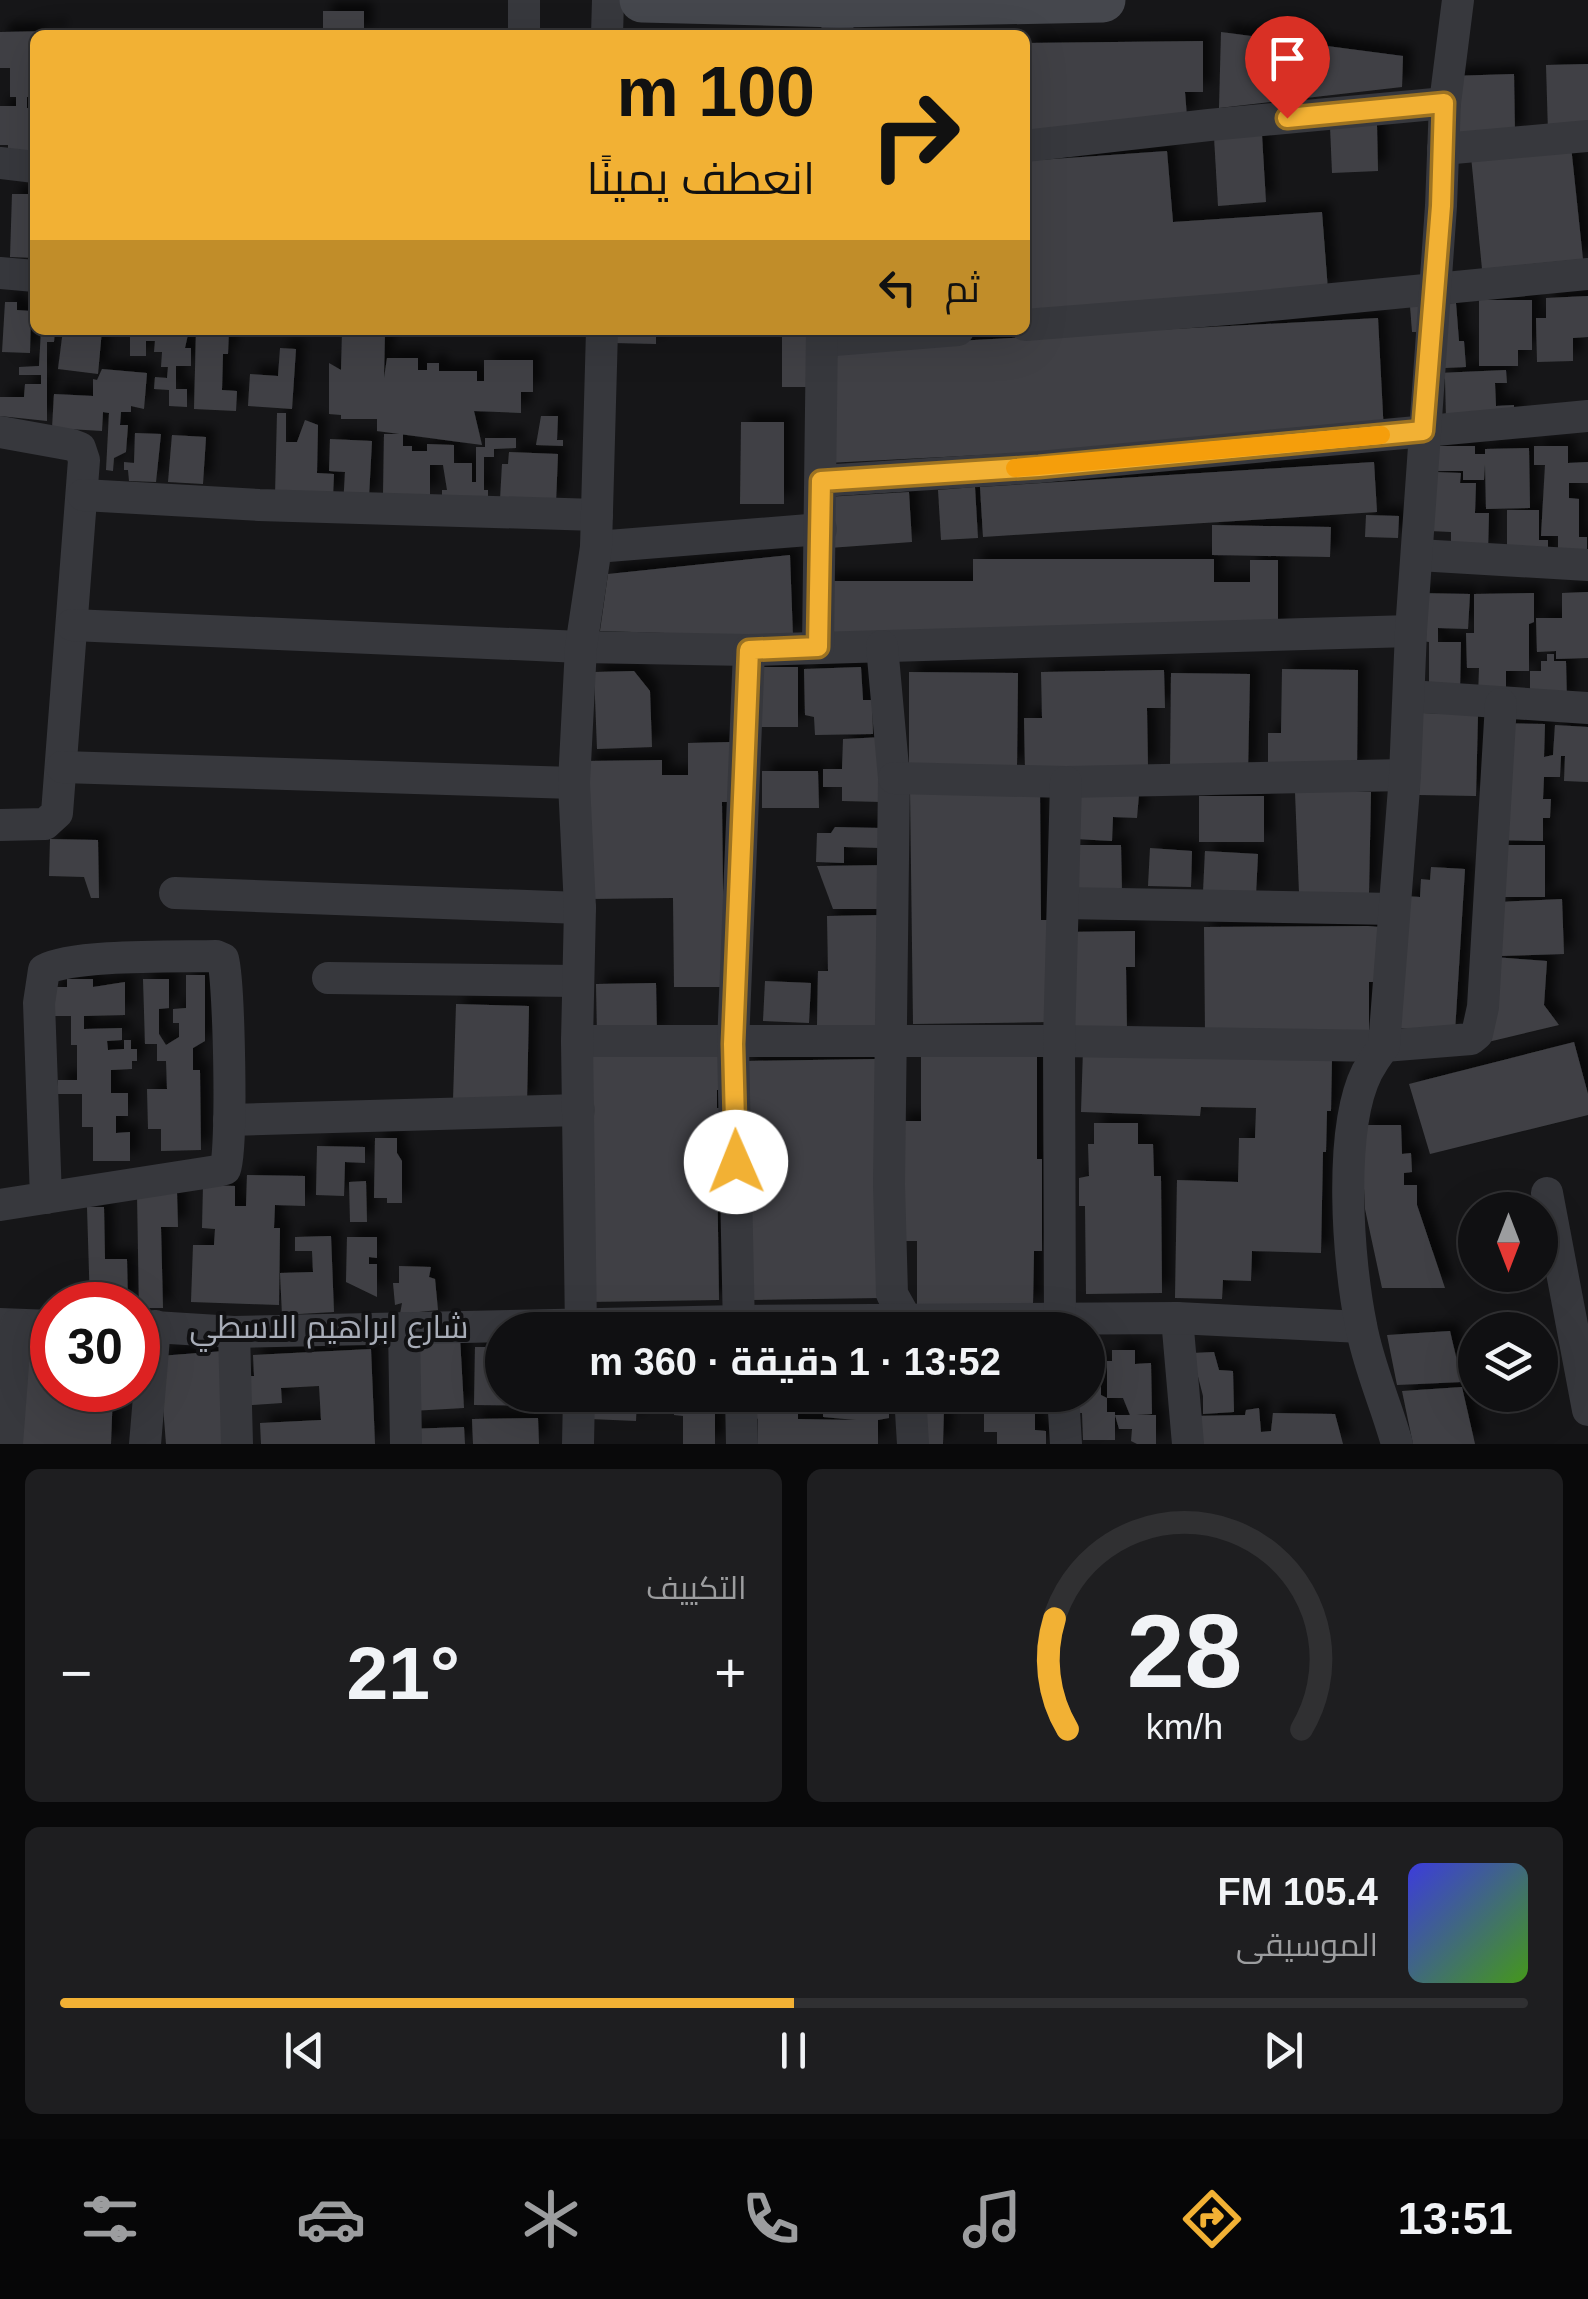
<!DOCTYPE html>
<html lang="ar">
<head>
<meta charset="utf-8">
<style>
	:root { --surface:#101012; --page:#1e1e20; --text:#f1f3f6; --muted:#9c9d9f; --line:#303032; --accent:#f2b134 }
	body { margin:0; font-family:Arial,Cairo,sans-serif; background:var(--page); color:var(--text); direction:rtl; height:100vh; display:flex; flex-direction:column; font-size:38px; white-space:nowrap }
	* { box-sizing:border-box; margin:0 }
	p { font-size:32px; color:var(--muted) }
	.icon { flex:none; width:55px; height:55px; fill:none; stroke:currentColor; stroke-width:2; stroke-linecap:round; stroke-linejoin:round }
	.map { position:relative; height:1444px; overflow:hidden; direction:ltr }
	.side { display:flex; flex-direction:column; gap:25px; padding:25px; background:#09090a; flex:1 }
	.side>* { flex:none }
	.banner { position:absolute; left:30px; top:30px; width:1000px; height:305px; border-radius:15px; box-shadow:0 10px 40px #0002,0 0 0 2px var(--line); direction:rtl; background:#f2b134; color:#111; overflow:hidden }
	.needle { width:65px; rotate:180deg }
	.fabs { position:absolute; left:1458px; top:1192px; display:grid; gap:20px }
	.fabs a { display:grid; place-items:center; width:100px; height:100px; border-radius:50%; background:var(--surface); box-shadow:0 10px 40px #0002,0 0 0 2px var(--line); font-size:50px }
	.speed { position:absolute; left:30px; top:1282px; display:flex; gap:20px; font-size:50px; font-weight:700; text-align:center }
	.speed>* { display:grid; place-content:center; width:130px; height:130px; border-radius:50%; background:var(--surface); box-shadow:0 10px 40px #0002,0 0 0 2px var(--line); line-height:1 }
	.speed .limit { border:15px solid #d22; background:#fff; color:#111 }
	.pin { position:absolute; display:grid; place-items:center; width:85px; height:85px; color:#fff; margin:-102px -42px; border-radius:50% 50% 50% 0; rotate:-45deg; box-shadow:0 0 10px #0007 }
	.pin .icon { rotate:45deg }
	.me { position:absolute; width:110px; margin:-55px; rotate:359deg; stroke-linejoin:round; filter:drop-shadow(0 0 8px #0008) }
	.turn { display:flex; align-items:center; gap:35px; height:210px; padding:0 50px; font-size:45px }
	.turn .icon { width:130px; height:130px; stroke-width:2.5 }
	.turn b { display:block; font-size:70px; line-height:85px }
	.then { display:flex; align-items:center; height:95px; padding:0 50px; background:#0003; gap:20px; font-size:38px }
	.big { font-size:75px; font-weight:700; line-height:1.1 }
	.side .card { flex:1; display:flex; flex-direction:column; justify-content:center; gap:15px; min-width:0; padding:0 35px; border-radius:15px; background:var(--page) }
	.side .dial { align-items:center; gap:0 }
	.dial svg { height:260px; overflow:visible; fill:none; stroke:var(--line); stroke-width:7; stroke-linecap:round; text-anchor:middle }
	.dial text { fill:var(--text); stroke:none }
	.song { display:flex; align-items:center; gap:30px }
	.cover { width:120px; height:120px; border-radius:15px; background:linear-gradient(135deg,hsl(240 70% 55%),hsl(100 70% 35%)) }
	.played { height:10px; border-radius:5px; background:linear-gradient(90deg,var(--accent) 50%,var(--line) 50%) }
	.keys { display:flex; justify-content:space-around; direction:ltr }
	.heat { display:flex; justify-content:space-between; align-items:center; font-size:55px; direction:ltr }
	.side .tiles { flex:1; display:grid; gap:25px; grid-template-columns:1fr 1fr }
	.card:last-child { grid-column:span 2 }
	.trip { position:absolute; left:485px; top:1312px; width:620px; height:100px; border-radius:50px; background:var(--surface); box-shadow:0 10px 40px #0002,0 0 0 2px var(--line); font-weight:700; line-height:100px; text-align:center; direction:rtl }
	.tab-bar { display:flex; height:160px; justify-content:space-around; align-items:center; background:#060607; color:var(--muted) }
	.tab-bar .icon { width:70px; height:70px }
	.tab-bar .selected { color:var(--accent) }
	.tab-bar b { font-size:45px; color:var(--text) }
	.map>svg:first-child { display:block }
	.building { fill:#404145; filter:url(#shadow) }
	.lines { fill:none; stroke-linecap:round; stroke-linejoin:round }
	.minor { stroke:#37383d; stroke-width:32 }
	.secondary { stroke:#45474d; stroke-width:45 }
	.route-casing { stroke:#9d7322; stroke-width:25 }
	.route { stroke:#f2b134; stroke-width:18 }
	.slow { stroke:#f59e0b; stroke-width:18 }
	.labels { text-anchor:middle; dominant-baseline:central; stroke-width:8; stroke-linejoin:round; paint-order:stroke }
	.street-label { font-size:32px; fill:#a8adb8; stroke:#111113 }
</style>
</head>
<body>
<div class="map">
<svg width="1588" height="1444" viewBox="0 0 1588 1444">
	<defs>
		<filter id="shadow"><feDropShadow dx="9" dy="-9" stdDeviation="5" flood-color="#0009"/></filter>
	</defs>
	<rect width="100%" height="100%" fill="#161618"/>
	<g class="building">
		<rect x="323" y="11" width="41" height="24"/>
		<path d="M53,28h4v7h-22v62h-8v11h8v43h-27v-6h-8v-39h16v-9h-6v-29h-10v-36l53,-1z"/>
		<path d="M1221,32l182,24 -1,31 -183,21z"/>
		<path d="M1203,41v51h-18l2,25 -162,17v-91z"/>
		<path d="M1588,64v66l-40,2 -2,-67z"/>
		<path d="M1514,74l1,61 -63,2 -2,-61z"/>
		<path d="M1377,125l1,46 -46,2 -2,-47z"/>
		<path d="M1262,135l4,67 -48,4 -4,-69z"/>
		<path d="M1571,146l12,113 -101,10 -11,-113z"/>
		<path d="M1167,151l6,71 149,-10 6,78 -303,20v-149z"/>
		<path d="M12,194h23v64l-25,-1z"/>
		<path d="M1588,296v41l-15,1v23l-36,1 -1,-44h10v-20z"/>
		<path d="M1479,300h53v50h-14v16h-39z"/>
		<path d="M5,302h12v8l14,1 -1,42 -28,-1z"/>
		<path d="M1456,303l3,38h5l2,26 -43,2 -2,-37h-9l-2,-26z"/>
		<path d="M1378,318l6,116 -557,29 -2,-115z"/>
		<path d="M41,330h14l-1,12h-7v79l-47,-5v-19h24l1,-13h16v-9h-22v-8l20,-1z"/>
		<path d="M63,330h39l-4,44 -40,-5z"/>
		<path d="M130,330h59l-4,18h6v18h-15v23h11v18l-18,-1v-16l-15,-1 1,-12 12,1 1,-11h-7l1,-15h-8l1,-11h-9v15h-16z"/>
		<path d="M196,330h33l-1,24h-5l-1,36 15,1 -1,20 -42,-2z"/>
		<path d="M342,330l43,1 -1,47 3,-20h31v12h9v-7h12v8h38v10h7v-21h49v32h-12v21l-47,-2 8,34 -105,-14v-12h-36v-4l-12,-1v-51l12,7z"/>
		<path d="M613,330h43v14l-43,-1z"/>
		<path d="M782,330h25l-1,57h-24z"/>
		<path d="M280,348l16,1 -4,60 -44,-3 2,-32 28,2z"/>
		<path d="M102,369l45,4 -3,36 -13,-3v6h-10l-1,13h8l-2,27 -12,6 -1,13 -7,-1 3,-57 -6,-1 -1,19 -50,-3 2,-34 39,2v-17l4,1z"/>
		<path d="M1506,370l1,13h-12l1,23 18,-1v25l-68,-11 -1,-40 -7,-6z"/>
		<path d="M277,413h9v29h11l8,-22 13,5 -1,48 17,1 -1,23 -58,-1z"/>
		<path d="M541,416h17l-1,24h6v6l-27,-1z"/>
		<path d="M741,422h43v82h-44z"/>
		<path d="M135,433l26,1 -5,48 -27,-1 -1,-11h-4v-8l10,1z"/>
		<path d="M384,434h19v12h9v5h15v-7l27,1v18h18v19h4v-35h9v-9h31v10l-22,1v8h-10v33h4v8h-46v-8h5l-4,-25h-13v30h-47z"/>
		<path d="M172,435l34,2 -3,47 -35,-2z"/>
		<path d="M330,439l42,2 -3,56 -26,10 2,-35 -16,-1z"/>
		<path d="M1425,446h50v8h10v-5l44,-1 1,60 -44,1 -1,-45 -1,16h-21v-9h-30z"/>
		<path d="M1534,446h34v17l20,-1v21h-19v15l10,1v38h8v33h-29v-34h-17l4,-71h-11z"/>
		<path d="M509,452l49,2 -2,49 -56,-3 2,-36h6z"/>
		<path d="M1374,462l3,50 -394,25 -3,-50z"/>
		<path d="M1435,472l26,1 -1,10h16l-1,30h14l-1,38 -37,-2v-17l-21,-1z"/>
		<path d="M975,487l3,51 -37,2 -3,-50z"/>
		<path d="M909,492l3,50 -83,6 -3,-51z"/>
		<path d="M1507,510h32v30h9v34l-41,-22z"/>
		<path d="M1366,515l33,1 -1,22 -33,-1z"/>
		<path d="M1212,525l119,2 -1,30 -118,-2z"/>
		<path d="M790,555l3,82 -193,-6 8,-57z"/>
		<path d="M973,559h241v23h36v-22h28v73h-455v-52h150z"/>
		<path d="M1588,592v66l-32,1v-8l-19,1 -1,-34h26v-25z"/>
		<path d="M1417,593l53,1 -2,35 -30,-1v14h23l-1,50 -31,-1v-49l-7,-1z"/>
		<path d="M1534,593v29l-5,2v47h-23v26h-28l1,-29h-12l-1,-35h8v-39z"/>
		<path d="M1547,654h7v7h12l1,43 -37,-7v-26h11v-10h6z"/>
		<rect x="756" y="667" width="42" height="60"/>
		<path d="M861,667l2,33h9l1,34 -58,1 -1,-18 -9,-2 -1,-46z"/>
		<path d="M1282,669l76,1 -1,100 -89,1v-38h13z"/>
		<path d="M1164,670l1,38h-18l1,60 -123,2 -1,-52h18l-1,-46z"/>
		<path d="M634,671l16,20 2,56 -55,2 -3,-77z"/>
		<path d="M909,672l109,1 -1,94h-108z"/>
		<path d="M1171,673l79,1 -2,98 -78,-2z"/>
		<path d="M1422,713l56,2 -2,81 -57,-1z"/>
		<path d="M1489,723l56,1 -1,33 9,-2 2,-30 33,2v55l-24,-1 1,-25h-4l-1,21h-16l-1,22h8l-1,19h-7v23l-51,-1z"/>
		<path d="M884,737l-2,65 -40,-1v-14h-19v-18h19l1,-30z"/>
		<path d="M731,742l1,60h-10l1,87 12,98h-61l-1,-89 -85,1 -2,-138 76,-1v15h26v-32z"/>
		<path d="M762,771h56l1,37h-57z"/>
		<path d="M1040,787l1,133h11l1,102 -140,2 -3,-235z"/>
		<path d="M1079,791l60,3 -2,24 -24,-1 -1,24 -36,-2z"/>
		<path d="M1295,792h76l-2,101h-70z"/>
		<rect x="1199" y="796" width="65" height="46"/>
		<path d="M835,827l45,1v20l-36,-1v16l-28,-1 1,-29h14z"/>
		<path d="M50,839l48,1 1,58h-8l-7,-21 -35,-1z"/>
		<path d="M1076,845h45l1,48h-45z"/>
		<rect x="1497" y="845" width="48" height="52"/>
		<path d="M1150,848l42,3 -1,36 -43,-1z"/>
		<path d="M1205,851l53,3 -2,41 -53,-3z"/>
		<path d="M888,865v44h-55l-16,-43z"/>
		<path d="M1431,867l34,2 -10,163 -58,-4 8,-132 15,1 1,-18 9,1z"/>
		<path d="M1562,899l2,55 -63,2 -3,-54z"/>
		<path d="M882,915l4,112 -69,-1 1,-55h10l-1,-55z"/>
		<path d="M1368,926l11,1 1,55h-11v50l-164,1 -1,-106z"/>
		<path d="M1135,931v36h-9l1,65h-62v-100z"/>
		<path d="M1494,957l53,4 -3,44 15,20 -71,17z"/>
		<path d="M186,975h19v66l-12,7v22h7l1,80 -40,1v-22h-13l-1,-40h20l-1,-28h-9v-17h-12l-2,-65h26v29l-10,1v25l7,11 13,-8v-14h-6v-14l13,-1z"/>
		<path d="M67,979h26v8l32,-5v33l-41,1v13l38,-1v12l-15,1 1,9 16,-1v-9h7v9h6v12h-5v8l-21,1v23h17v23h-12v17l14,-1v29h-37v-34h-11v-33h-24v-14h19v-35h-6v-29h-19l-1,-29h16z"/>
		<path d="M765,981l46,2 -2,40 -46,-2z"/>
		<path d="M656,983l1,52 -60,1 -1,-52z"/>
		<path d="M456,1004l73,2 -2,96 -74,-2z"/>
		<path d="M1574,1042l14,52v21l-158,39 -21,-70z"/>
		<path d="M1083,1049l249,9 -1,53h-4l-1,41h-3l-2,101 -69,-2 -1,30 -28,-1 -1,19 -47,-1 2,-118 61,2 1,-44h16l1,-30 -55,-1 -1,9 -119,-4z"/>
		<path d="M722,1052v38h-5v18h10l1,49h-11l2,143 -131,2 -3,-245z"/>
		<path d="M921,1052l116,1v106h5v92h-8l-1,54 -116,-1v-63h-20l1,-120h23z"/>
		<path d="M876,1059l4,239 -131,2 -4,-239z"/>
		<path d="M1094,1123h44v21h15l1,32h7l1,117 -76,1 -1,-88h-6v-28l10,-2 -1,-32h6z"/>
		<path d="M1361,1125h40l1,29 9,-1 1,19 -8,1v12h13v20l28,83h-63l-17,-79z"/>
		<path d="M375,1138h22v15l5,8v42h-15v-5h-13z"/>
		<path d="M317,1146l48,1v16l-20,-1 -1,34 -28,-1z"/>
		<path d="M247,1175l58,1v30l-30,-1 -1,23h6l-1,77 -88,-3 2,-57h21l1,-16 -13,-1 1,-43 32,1v20h11z"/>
		<path d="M366,1181l1,41h-17l-1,-40z"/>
		<path d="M177,1192l1,35h-17l2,81h-24l-2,-114z"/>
		<path d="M87,1207h17l1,52h22l1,45 -38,1z"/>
		<path d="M331,1236l3,76 -52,3 -2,-42 33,-1 -1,-21h-17v-14z"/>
		<path d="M347,1237h30v21l-8,-1v7h8v33l-31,-15z"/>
		<path d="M399,1266l32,1 -2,10 6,2 3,31 -38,4 2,-11 -7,2 -2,-22h6z"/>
		<path d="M1450,1331l12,51 -65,3 -10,-50z"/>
		<path d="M460,1337l4,71 -53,3 -4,-71z"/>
		<path d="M475,1347h27v48h42v11l-70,-1z"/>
		<path d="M21,1348h31v42h61l-2,54h-93z"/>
		<path d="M371,1349l4,95h-114l-1,-21 61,-3 -2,-34 -38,2 1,15 -44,3 -1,-30h17l-1,-21z"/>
		<path d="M1112,1350h23v14l16,-1 1,51 -16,1h20v29h-19l-6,-3 1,-12h-13l-4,-14h15l-7,-17h-16v-37h5z"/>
		<path d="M224,1351l7,93h-65l-7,-88z"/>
		<path d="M1214,1352l5,18 14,1 1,41 -31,2v-18l-11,-43z"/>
		<path d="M1088,1355h4v6h9v34l6,3v14h8v28h-32l-1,-27h-10l-1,-18h17z"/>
		<path d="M1462,1387l13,57h-62l-11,-53z"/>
		<path d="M590,1395h47l-1,26 -46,-2z"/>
		<path d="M675,1395h40v49h-32v-28l-9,-1z"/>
		<path d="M750,1395h59v10h-11v14l58,1 -33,-3v-22h66v23l-11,2v24h-120v-25l-9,-5z"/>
		<path d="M919,1395h116v35l11,1v13h-49v-12h-13v-24h-40l-1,36h-25z"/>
		<path d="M1259,1408l2,24 10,-1 2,-18 62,1 8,30h-147l-3,-28 52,-1 1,-5z"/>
		<path d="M538,1418l1,26h-66l-1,-25z"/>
		<path d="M464,1427l1,17h-58v-15z"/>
	</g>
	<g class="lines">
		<g class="minor">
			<path d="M524,35v-35"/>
			<path d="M607,35l1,-35"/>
			<path d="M837,35l2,-35"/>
			<path d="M1025,146l184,-21 236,-22"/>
			<path d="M1443,149l145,-13"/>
			<path d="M0,163l35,4"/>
			<path d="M0,273l35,3"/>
			<path d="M1025,325l216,-17 347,-34"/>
			<path d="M822,341l136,-11"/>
			<path d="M0,432l72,13 8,3 4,12 -27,353 -12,11 -45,1"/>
			<path d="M821,481l218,-14 549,-51"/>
			<path d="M83,495l176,10 338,10"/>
			<path d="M596,547l225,-18"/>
			<path d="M1418,555l170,10"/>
			<path d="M72,625l509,22 168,3 662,-19"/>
			<path d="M882,646l12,132 -5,406 3,110 15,27 1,9"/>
			<path d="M818,647l4,-317"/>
			<path d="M1409,696l179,12"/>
			<path d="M62,767l512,16"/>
			<path d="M894,778l172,4 339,-7"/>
			<path d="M175,893l405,15"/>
			<path d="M1063,903l331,6"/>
			<path d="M328,978l249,3"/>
			<path d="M577,1041h482l325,5 87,-7 6,-5 6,-27 18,-303"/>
			<path d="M229,1120l350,-10"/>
			<path d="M1547,1193l41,217"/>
			<path d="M0,1205l217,-34 8,-2c8,-19 4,-186 -2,-210l-7,-3c-38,1 -143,-2 -172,14l-5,33 7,195"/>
			<path d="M1177,1318l11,126"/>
			<path d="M0,1324l52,2"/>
			<path d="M138,1326l96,6 505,-11 438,-3 184,9"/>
			<path d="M404,1328l2,116"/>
			<path d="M581,1330l-4,-289 3,-133 -6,-125 7,-136 15,-100 6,-217"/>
			<path d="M739,1330l-6,-286 16,-394"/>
			<path d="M1060,1330l-1,-289 7,-259"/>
			<path d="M234,1332l3,112"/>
			<path d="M741,1395l1,49"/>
			<path d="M910,1395l3,49"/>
			<path d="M1063,1395l3,49"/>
			<path d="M7,1444l9,-119"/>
			<path d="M145,1444l10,-118"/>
			<path d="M578,1444l1,-49"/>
			<path d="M1397,1444c-11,-40 -29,-79 -36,-119 -13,-63 -23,-195 6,-253 5,-9 11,-18 17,-26l21,-271 6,-144 30,-425 4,-103 13,-103"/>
		</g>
		<path class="secondary" d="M642,0l197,5 264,-5"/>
	</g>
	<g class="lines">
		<defs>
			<path id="route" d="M736,1162l-3,-118 16,-394 69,-3 3,-166 218,-14 384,-36 18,-225 3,-103 -157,15"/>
		</defs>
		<use href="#route" class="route-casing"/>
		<use href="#route" class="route"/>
		<path class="slow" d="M1015,468l366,-33"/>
	</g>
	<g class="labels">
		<g class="street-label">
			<text x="329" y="1327">شارع ابراهيم الاسطي</text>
		</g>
	</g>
</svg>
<div class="fabs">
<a><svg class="needle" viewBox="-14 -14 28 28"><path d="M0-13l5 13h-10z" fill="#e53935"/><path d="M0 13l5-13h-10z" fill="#9c9d9f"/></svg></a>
<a><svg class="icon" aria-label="layers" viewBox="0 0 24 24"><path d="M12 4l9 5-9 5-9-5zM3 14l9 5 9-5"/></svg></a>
</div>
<div class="speed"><div class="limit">30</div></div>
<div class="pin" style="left:1287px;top:118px;background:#d93025"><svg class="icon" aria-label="arrive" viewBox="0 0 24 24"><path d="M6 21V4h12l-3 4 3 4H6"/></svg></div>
<svg class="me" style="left:736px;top:1162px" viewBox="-20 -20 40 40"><circle r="19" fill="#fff"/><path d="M0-13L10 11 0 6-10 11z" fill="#f2b134"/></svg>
<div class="trip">13:52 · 1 دقيقة · 360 m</div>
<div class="banner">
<div class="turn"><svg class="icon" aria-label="right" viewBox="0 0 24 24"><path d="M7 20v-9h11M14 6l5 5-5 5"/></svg><div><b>100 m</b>انعطف يمينًا</div></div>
<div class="then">ثم<svg class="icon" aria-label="left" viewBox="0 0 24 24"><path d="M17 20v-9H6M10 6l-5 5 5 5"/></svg></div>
</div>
</div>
<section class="side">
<div class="tiles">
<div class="card dial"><svg viewBox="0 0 100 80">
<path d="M14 69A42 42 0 1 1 86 69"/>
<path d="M14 69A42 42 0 0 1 10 35" stroke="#f2b134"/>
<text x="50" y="56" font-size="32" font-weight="700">28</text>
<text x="50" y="72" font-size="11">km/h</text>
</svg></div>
<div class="card"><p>التكييف</p>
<div class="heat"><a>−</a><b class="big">21°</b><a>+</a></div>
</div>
<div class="card">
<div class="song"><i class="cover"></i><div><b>105.4 FM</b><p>الموسيقى</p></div></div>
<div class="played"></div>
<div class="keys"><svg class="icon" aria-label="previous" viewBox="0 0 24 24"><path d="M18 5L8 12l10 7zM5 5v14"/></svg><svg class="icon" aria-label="pause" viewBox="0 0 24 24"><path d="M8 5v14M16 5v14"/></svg><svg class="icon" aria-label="next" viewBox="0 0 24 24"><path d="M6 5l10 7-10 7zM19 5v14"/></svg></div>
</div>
</div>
</section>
<nav class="tab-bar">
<b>13:51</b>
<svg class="icon selected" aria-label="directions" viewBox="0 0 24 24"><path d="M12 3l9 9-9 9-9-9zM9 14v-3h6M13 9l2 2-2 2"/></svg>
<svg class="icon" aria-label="music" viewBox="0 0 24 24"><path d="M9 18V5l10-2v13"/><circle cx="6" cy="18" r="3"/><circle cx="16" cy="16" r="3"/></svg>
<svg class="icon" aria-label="phone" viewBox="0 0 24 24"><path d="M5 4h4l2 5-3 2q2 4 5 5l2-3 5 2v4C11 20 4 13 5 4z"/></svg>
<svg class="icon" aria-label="climate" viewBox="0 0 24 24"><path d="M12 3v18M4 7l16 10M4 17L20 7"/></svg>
<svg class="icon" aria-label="car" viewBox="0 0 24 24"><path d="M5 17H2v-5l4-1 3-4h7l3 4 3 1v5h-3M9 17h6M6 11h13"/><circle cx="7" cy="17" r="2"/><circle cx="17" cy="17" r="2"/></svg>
<svg class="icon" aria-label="filters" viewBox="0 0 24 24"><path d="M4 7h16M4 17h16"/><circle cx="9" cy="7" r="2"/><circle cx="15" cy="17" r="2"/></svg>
</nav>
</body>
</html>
